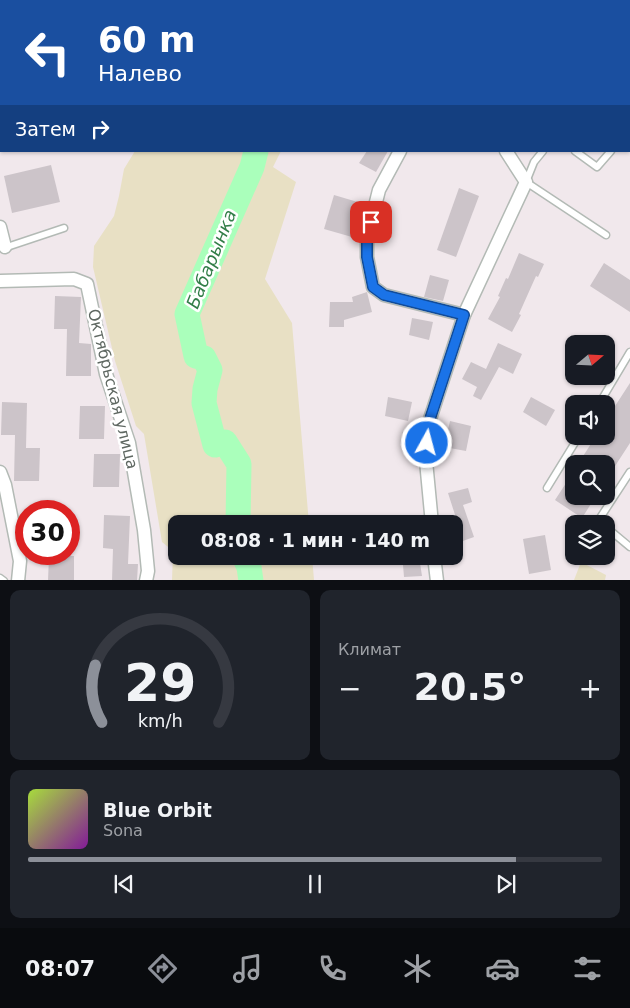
<!DOCTYPE html>
<html lang="ru">
<head>
<meta charset="utf-8">
<style>
	:root { --surface:#171b24; --page:#20242c; --text:#f1f3f6; --muted:#9ea1a6; --line:#363941; --accent:#8c9099 }
	body { margin:0; font-family:"DejaVu Sans",sans-serif; background:var(--page); color:var(--text); height:100vh; display:flex; flex-direction:column; font-size:19px; white-space:nowrap }
	* { box-sizing:border-box; margin:0 }
	p { font-size:16px; color:var(--muted) }
	.icon { flex:none; width:28px; height:28px; fill:none; stroke:currentColor; stroke-width:2; stroke-linecap:round; stroke-linejoin:round }
	.map { position:relative; height:580px; overflow:hidden }
	.drawer { display:flex; flex-direction:column; gap:10px; padding:10px; background:#0d0f14; flex:1 }
	.drawer>* { flex:none }
	.guide { position:absolute; left:0px; top:0px; width:630px; height:152px; box-shadow:0 1px 4px #0004; background:#1a4fa0; color:#fff; overflow:hidden }
	.needle { width:32px; rotate:71deg }
	.tools { position:absolute; left:565px; top:335px; display:grid; gap:10px }
	.tools a { display:grid; place-items:center; width:50px; height:50px; border-radius:10px; background:var(--surface); box-shadow:0 1px 4px #0004; font-size:25px }
	.speed { position:absolute; left:15px; top:500px; display:flex; gap:10px; font-size:25px; font-weight:700; text-align:center }
	.speed>* { display:grid; place-content:center; width:65px; height:65px; border-radius:50%; background:var(--surface); box-shadow:0 1px 4px #0004; line-height:1 }
	.speed .limit { border:8px solid #d22; background:#fff; color:#111 }
	.pin { position:absolute; display:grid; place-items:center; width:42px; height:42px; color:#fff; margin:-21px; border-radius:10px; box-shadow:0 2px 8px #0006 }
	.me { position:absolute; width:55px; margin:-28px; rotate:7deg; stroke-linejoin:round; filter:drop-shadow(0 0 4px #0008) }
	.turn { display:flex; align-items:center; gap:18px; height:105px; padding:0 15px; font-size:22px }
	.turn .icon { width:65px; height:65px; stroke-width:2.5 }
	.turn b { display:block; font-size:35px; line-height:42px }
	.then { display:flex; align-items:center; height:48px; padding:0 15px; background:#0003; gap:10px; font-size:19px }
	.big { font-size:38px; font-weight:600; line-height:1.1 }
	.drawer .card { flex:1; display:flex; flex-direction:column; justify-content:center; gap:8px; min-width:0; padding:0 18px; border-radius:10px; background:var(--page) }
	.drawer .dial { align-items:center; gap:0 }
	.dial svg { height:130px; overflow:visible; fill:none; stroke:var(--line); stroke-width:7; stroke-linecap:round; text-anchor:middle }
	.dial text { fill:var(--text); stroke:none }
	.song { display:flex; align-items:center; gap:15px }
	.cover { width:60px; height:60px; border-radius:8px; background:linear-gradient(135deg,hsl(80 70% 55%),hsl(290 70% 35%)) }
	.played { height:5px; border-radius:2px; background:linear-gradient(90deg,var(--accent) 85%,var(--line) 85%) }
	.keys { display:flex; justify-content:space-around; direction:ltr }
	.heat { display:flex; justify-content:space-between; align-items:center; font-size:28px; direction:ltr }
	.drawer .tiles { flex:1; display:grid; gap:10px; grid-template-columns:1fr 1fr }
	.card:last-child { grid-column:span 2 }
	.trip { position:absolute; left:168px; top:515px; width:295px; height:50px; border-radius:10px; background:var(--surface); box-shadow:0 1px 4px #0004; font-weight:600; line-height:50px; text-align:center }
	.tab-bar { display:flex; height:80px; justify-content:space-around; align-items:center; background:#090b0e; color:var(--muted) }
	.tab-bar .icon { width:35px; height:35px }
	.tab-bar .active { color:var(--accent) }
	.tab-bar b { font-size:22px; color:var(--text) }
	.map>svg:first-child { display:block }
	.green { fill:#e8e0c4 }
	.lines { fill:none; stroke-linecap:round; stroke-linejoin:round }
	.river { stroke:#afb; stroke-width:25 }
	.building { fill:#ccc4c9 }
	.lane-casing { stroke:#b3bab5; stroke-width:9 }
	.street-casing { stroke:#b3bab5; stroke-width:15 }
	.lane { stroke:#fff; stroke-width:6 }
	.street { stroke:#fff; stroke-width:12 }
	.route-casing { stroke:#114b97; stroke-width:12 }
	.route { stroke:#1a73e8; stroke-width:9 }
	.labels { text-anchor:middle; dominant-baseline:central; stroke-width:5; stroke-linejoin:round; paint-order:stroke }
	.street-label { font-size:16px; fill:#5f6862; stroke:#fff }
	.water-label { font-size:18px; font-style:italic; fill:#327e48; stroke:#fff }
</style>
</head>
<body>
<div class="map">
<svg width="630" height="581" viewBox="0 0 630 581">
	<rect width="100%" height="100%" fill="#f1e8ec"/>
	<g class="green">
		<path d="M135,151h146l-8,16 23,15 -31,97 27,44 17,201h-133v32h136l2,24h-142l1,-29 -11,-9 -18,-108 -8,-8 -21,-65 -22,-94 1,-21 20,-30 5,-20 5,-27z"/>
		<path d="M581,562l25,13 -1,5h-31z"/>
	</g>
	<g class="lines">
		<g class="river">
			<path d="M298,1v-1"/>
			<path d="M238,524l1,-60 -14,-22 -10,3 -11,-42 1,-14 5,-19 -6,-12 -8,-2 -9,-42 65,-147 4,-16"/>
			<path d="M244,556l5,11 2,14"/>
		</g>
	</g>
	<g class="building">
		<path d="M367,151h21l-12,21 -17,-9z"/>
		<path d="M51,165l9,37 -48,11 -8,-37z"/>
		<path d="M459,188l20,8 -23,61 -19,-7z"/>
		<path d="M334,195l27,8 -9,34 -28,-8z"/>
		<path d="M519,253l25,11 -6,13 -2,-1 -17,38 2,1 -9,17 -24,-13 12,-22 -2,-1 8,-18 2,1z"/>
		<path d="M604,263l26,17v32l-40,-26z"/>
		<path d="M430,275l19,5 -6,21 -19,-4z"/>
		<path d="M367,292l5,20 -28,8v7h-15l1,-25h23l-1,-5z"/>
		<path d="M55,296l26,1 -2,46 12,1v32h-25l1,-47h-13z"/>
		<path d="M412,318l21,4 -4,18 -20,-5z"/>
		<path d="M498,343l24,11 -9,20 -14,-7 -18,33 -8,-4 4,-9 -15,-8 9,-17 15,7z"/>
		<path d="M630,383v60l-24,37v-16h-28l18,-28h10v-16z"/>
		<path d="M388,397l24,5 -4,19 -23,-5z"/>
		<path d="M531,397l24,13 -9,16 -23,-14z"/>
		<path d="M2,402l25,1 -1,45h14l-1,33h-25l1,-46h-14z"/>
		<path d="M80,406h25l-1,33h-25z"/>
		<path d="M450,421l21,5 -5,25 -22,-4z"/>
		<path d="M94,454h26l-1,33h-26z"/>
		<path d="M574,471v25h22l-14,22 -27,-18z"/>
		<path d="M468,488l4,14 -9,3 11,32 -14,5 -7,-19 4,-2 -9,-28z"/>
		<path d="M104,515l26,1 -2,48h10l-1,17h-25l1,-32 -10,-1z"/>
		<path d="M545,535l6,35 -22,4 -6,-35z"/>
		<path d="M49,556h25v25h-26z"/>
		<path d="M420,563l2,13 -18,1 -1,-12z"/>
	</g>
	<g class="lines">
		<defs>
			<g id="lane">
				<path d="M420,0v1"/>
				<path d="M454,1v-1"/>
				<path d="M534,1v-1"/>
				<path d="M0,44l1,-1"/>
				<path d="M629,55l1,-1"/>
				<path d="M629,131l1,-1"/>
				<path d="M0,140h1"/>
				<path d="M543,151l-9,11 -8,20 80,53"/>
				<path d="M575,151l22,16 14,-16"/>
				<path d="M4,248l60,-20"/>
				<path d="M599,404l31,-52"/>
				<path d="M547,488l32,-52"/>
				<path d="M602,524l-2,-6 30,-46"/>
				<path d="M606,527l24,20"/>
				<path d="M0,578l4,3"/>
			</g>
			<g id="street">
				<path d="M400,151l-21,39 -12,48v19l6,30 11,8 80,20"/>
				<path d="M0,227l5,20"/>
				<path d="M0,281l74,-2 13,5 19,90 23,69 15,87 4,41 -2,10"/>
				<path d="M0,472l5,13 15,76 -2,20"/>
				<path d="M432,524l-6,-63 2,-36 36,-110 62,-133 -20,-31"/>
				<path d="M434,556l3,25"/>
			</g>
		</defs>
		<use href="#lane" class="lane-casing"/>
		<use href="#street" class="street-casing"/>
		<use href="#lane" class="lane"/>
		<use href="#street" class="street"/>
	</g>
	<g class="lines">
		<defs>
			<path id="route" d="M371,222l-4,16v19l6,30 11,8 80,20 -36,110 -1,18"/>
		</defs>
		<use href="#route" class="route-casing"/>
		<use href="#route" class="route"/>
	</g>
	<g class="labels">
		<g class="street-label">
			<text transform="translate(113 389) rotate(76)">Октябрьская улица</text>
		</g>
		<g class="water-label">
			<text transform="translate(211 259) rotate(-68)">Бабарынка</text>
		</g>
	</g>
</svg>
<div class="tools">
<a><svg class="needle" viewBox="-14 -14 28 28"><path d="M0-13l5 13h-10z" fill="#e53935"/><path d="M0 13l5-13h-10z" fill="#9ea1a6"/></svg></a>
<a><svg class="icon" aria-label="sound" viewBox="0 0 24 24"><path d="M4 9h4l5-4v14l-5-4H4zM17 9q2 3 0 6"/></svg></a>
<a><svg class="icon" aria-label="search" viewBox="0 0 24 24"><circle cx="10" cy="10" r="6"/><path d="M15 15l6 6"/></svg></a>
<a><svg class="icon" aria-label="layers" viewBox="0 0 24 24"><path d="M12 4l9 5-9 5-9-5zM3 14l9 5 9-5"/></svg></a>
</div>
<div class="speed"><div class="limit">30</div></div>
<div class="pin" style="left:371px;top:222px;background:#d93025"><svg class="icon" aria-label="arrive" viewBox="0 0 24 24"><path d="M6 21V4h12l-3 4 3 4H6"/></svg></div>
<svg class="me" style="left:427px;top:443px" viewBox="-20 -20 40 40"><circle r="17" fill="#1a73e8" stroke="#fff" stroke-width="3"/><path d="M0-11L8 9 0 5-8 9z" fill="#fff"/></svg>
<div class="trip">08:08 · 1 мин · 140 m</div>
<div class="guide">
<div class="turn"><svg class="icon" aria-label="left" viewBox="0 0 24 24"><path d="M17 20v-9H6M10 6l-5 5 5 5"/></svg><div><b>60 m</b>Налево</div></div>
<div class="then">Затем<svg class="icon" aria-label="right" viewBox="0 0 24 24"><path d="M7 20v-9h11M14 6l5 5-5 5"/></svg></div>
</div>
</div>
<section class="drawer">
<div class="tiles">
<div class="card dial"><svg viewBox="0 0 100 80">
<path d="M14 69A42 42 0 1 1 86 69"/>
<path d="M14 69A42 42 0 0 1 10 34" stroke="#8c9099"/>
<text x="50" y="56" font-size="32" font-weight="700">29</text>
<text x="50" y="72" font-size="11">km/h</text>
</svg></div>
<div class="card"><p>Климат</p>
<div class="heat"><a>−</a><b class="big">20.5°</b><a>+</a></div>
</div>
<div class="card">
<div class="song"><i class="cover"></i><div><b>Blue Orbit</b><p>Sona</p></div></div>
<div class="played"></div>
<div class="keys"><svg class="icon" aria-label="previous" viewBox="0 0 24 24"><path d="M18 5L8 12l10 7zM5 5v14"/></svg><svg class="icon" aria-label="pause" viewBox="0 0 24 24"><path d="M8 5v14M16 5v14"/></svg><svg class="icon" aria-label="next" viewBox="0 0 24 24"><path d="M6 5l10 7-10 7zM19 5v14"/></svg></div>
</div>
</div>
</section>
<nav class="tab-bar">
<b>08:07</b>
<svg class="icon active" aria-label="directions" viewBox="0 0 24 24"><path d="M12 3l9 9-9 9-9-9zM9 14v-3h6M13 9l2 2-2 2"/></svg>
<svg class="icon" aria-label="music" viewBox="0 0 24 24"><path d="M9 18V5l10-2v13"/><circle cx="6" cy="18" r="3"/><circle cx="16" cy="16" r="3"/></svg>
<svg class="icon" aria-label="phone" viewBox="0 0 24 24"><path d="M5 4h4l2 5-3 2q2 4 5 5l2-3 5 2v4C11 20 4 13 5 4z"/></svg>
<svg class="icon" aria-label="climate" viewBox="0 0 24 24"><path d="M12 3v18M4 7l16 10M4 17L20 7"/></svg>
<svg class="icon" aria-label="car" viewBox="0 0 24 24"><path d="M5 17H2v-5l4-1 3-4h7l3 4 3 1v5h-3M9 17h6M6 11h13"/><circle cx="7" cy="17" r="2"/><circle cx="17" cy="17" r="2"/></svg>
<svg class="icon" aria-label="filters" viewBox="0 0 24 24"><path d="M4 7h16M4 17h16"/><circle cx="9" cy="7" r="2"/><circle cx="15" cy="17" r="2"/></svg>
</nav>
</body>
</html>
